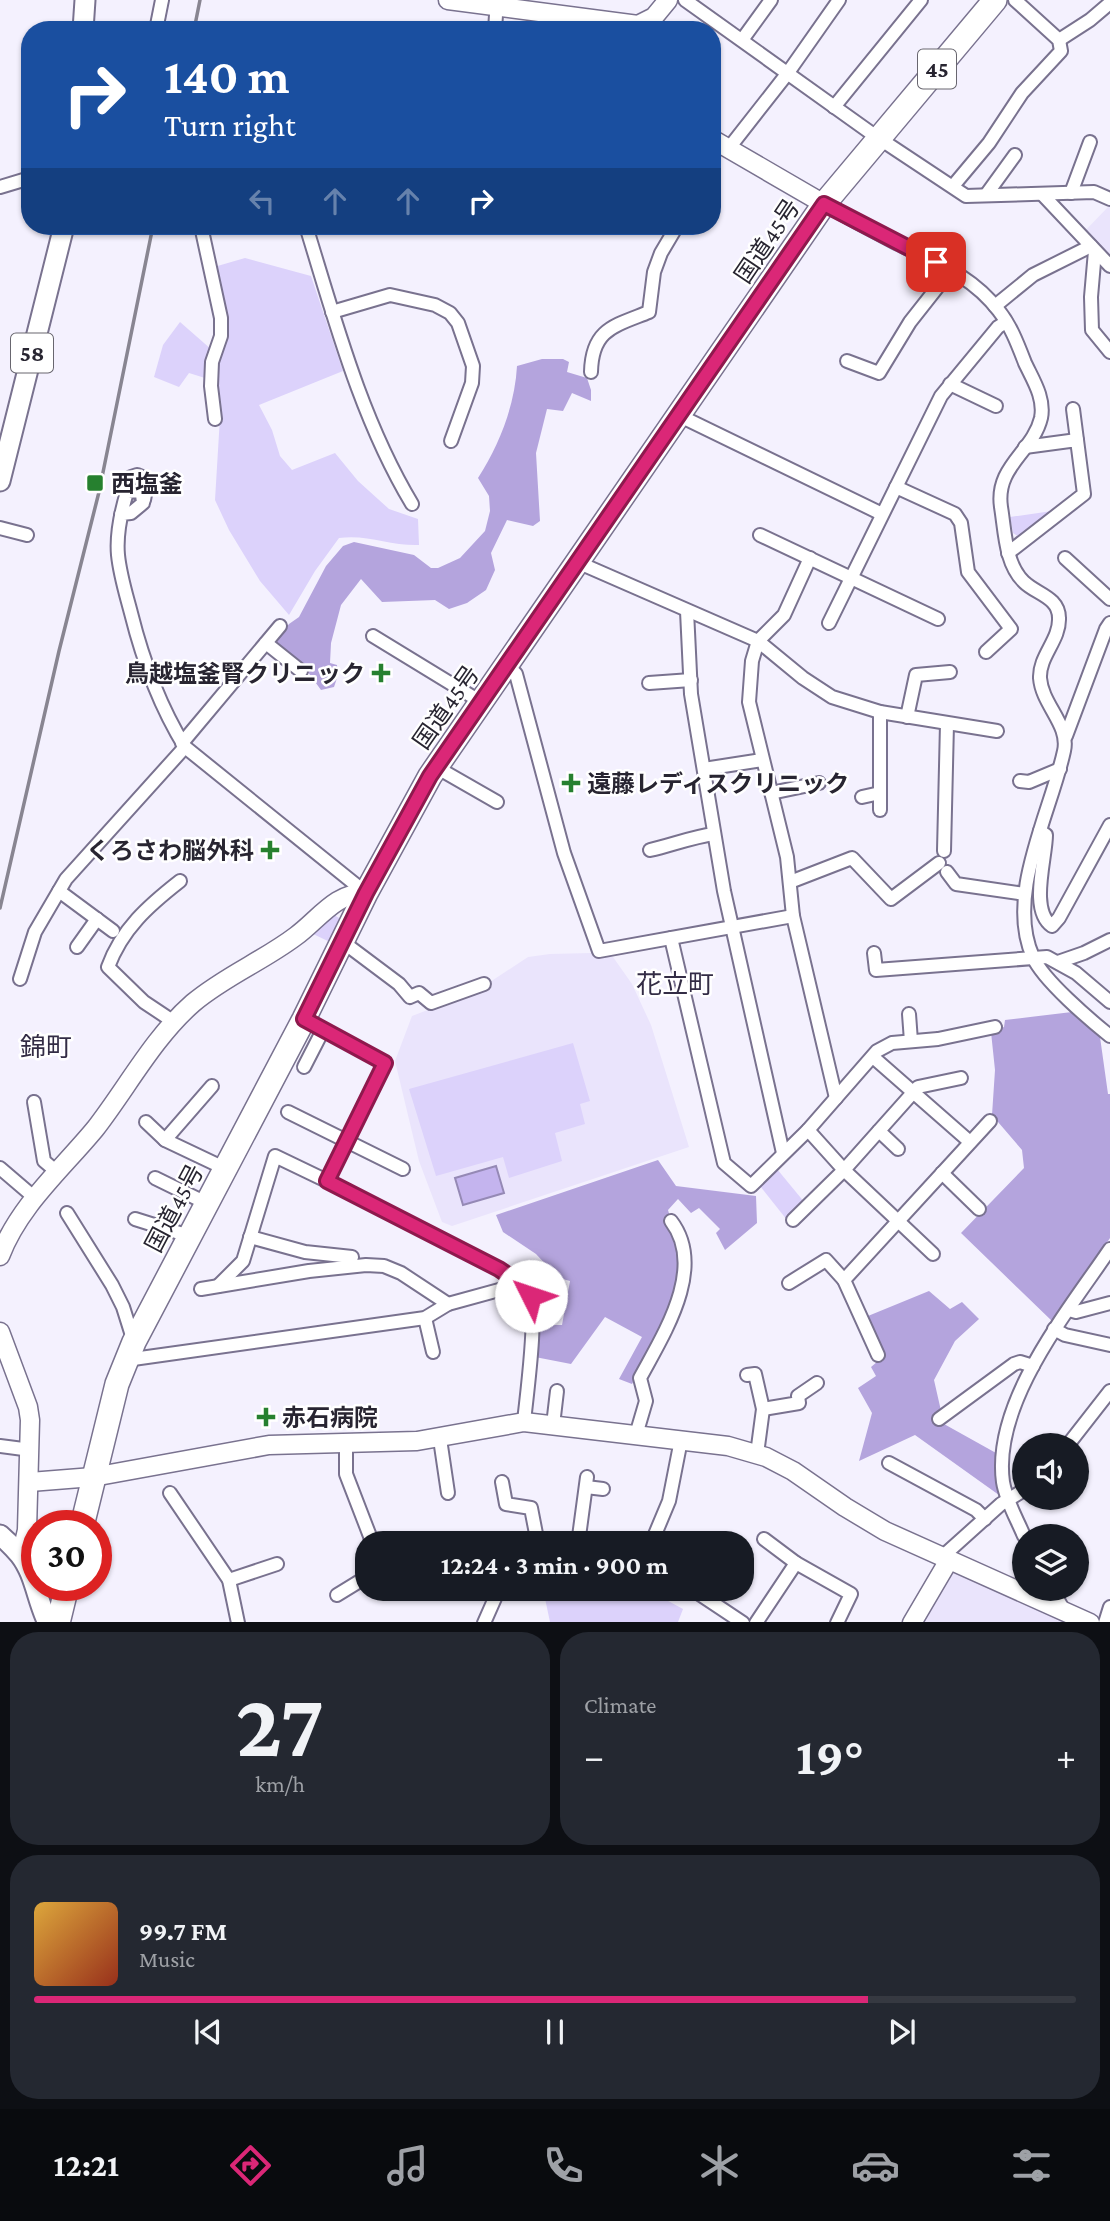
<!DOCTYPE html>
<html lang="en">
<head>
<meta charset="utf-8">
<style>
	:root { --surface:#171b24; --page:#242831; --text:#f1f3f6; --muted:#9ea1a6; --line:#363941; --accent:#db2777 }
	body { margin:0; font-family:"Crimson Pro","Noto Sans JP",serif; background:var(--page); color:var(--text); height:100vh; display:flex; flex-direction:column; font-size:26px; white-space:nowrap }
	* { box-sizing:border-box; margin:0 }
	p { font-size:23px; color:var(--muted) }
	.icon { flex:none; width:38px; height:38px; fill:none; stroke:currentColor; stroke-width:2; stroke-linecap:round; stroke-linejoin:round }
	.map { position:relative; height:1622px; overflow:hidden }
	.side { display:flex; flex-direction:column; gap:10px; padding:10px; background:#0d0f14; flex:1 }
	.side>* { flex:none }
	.banner { position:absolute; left:21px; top:21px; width:700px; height:214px; border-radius:28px; box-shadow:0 2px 5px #0004; background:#1a4fa0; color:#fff; overflow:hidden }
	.buttons { position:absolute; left:1012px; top:1433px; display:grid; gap:14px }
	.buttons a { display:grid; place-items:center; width:77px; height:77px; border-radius:50%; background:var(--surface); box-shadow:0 2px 5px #0004; font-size:35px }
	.speed { position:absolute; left:21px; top:1510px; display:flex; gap:14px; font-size:35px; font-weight:700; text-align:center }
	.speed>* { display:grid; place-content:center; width:91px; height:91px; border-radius:50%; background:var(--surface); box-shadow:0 2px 5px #0004; line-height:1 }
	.speed .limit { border:10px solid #d22; background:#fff; color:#111 }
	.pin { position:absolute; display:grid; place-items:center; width:60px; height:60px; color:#fff; margin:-30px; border-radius:14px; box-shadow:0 4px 10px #0006 }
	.me { position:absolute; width:77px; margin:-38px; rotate:311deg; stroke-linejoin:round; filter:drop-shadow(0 0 5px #0008) }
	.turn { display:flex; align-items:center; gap:24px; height:147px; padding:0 28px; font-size:32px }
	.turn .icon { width:91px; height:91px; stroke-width:2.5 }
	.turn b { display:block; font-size:49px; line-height:60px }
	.lanes { display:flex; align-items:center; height:66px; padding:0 28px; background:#0003; justify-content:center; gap:35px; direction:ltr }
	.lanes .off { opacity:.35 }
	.big { font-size:52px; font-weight:700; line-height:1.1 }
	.side .tile { flex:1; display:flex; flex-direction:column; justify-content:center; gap:10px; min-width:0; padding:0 24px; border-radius:28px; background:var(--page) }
	.side .dial { align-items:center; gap:0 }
	.dial b { font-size:91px; line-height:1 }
	.song { display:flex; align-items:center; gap:21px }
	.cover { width:84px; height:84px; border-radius:10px; background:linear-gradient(135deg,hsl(40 70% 55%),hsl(10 70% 35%)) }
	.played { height:7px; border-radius:4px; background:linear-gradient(90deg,var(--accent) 80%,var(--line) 80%) }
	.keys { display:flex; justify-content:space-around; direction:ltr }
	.heat { display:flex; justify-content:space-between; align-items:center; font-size:38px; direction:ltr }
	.side .tiles { flex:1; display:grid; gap:10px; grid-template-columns:1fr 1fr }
	.tile:last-child { grid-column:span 2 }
	.trip { position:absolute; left:355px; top:1531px; width:399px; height:70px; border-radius:28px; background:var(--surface); box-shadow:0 2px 5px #0004; font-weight:700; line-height:70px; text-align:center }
	.menu { display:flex; height:112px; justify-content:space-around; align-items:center; background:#090b0e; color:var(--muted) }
	.menu .icon { width:49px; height:49px }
	.menu .selected { color:var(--accent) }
	.menu b { font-size:32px; color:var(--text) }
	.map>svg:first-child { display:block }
	.built { fill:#eae4fc }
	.green { fill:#dcd2fb }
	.forest { fill:#b4a4dd }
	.water { fill:#c4b4ee; stroke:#9589b5; stroke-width:2 }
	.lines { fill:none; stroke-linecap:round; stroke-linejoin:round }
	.street-casing { stroke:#79728f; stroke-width:16 }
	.secondary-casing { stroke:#79728f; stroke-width:21 }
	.primary-casing { stroke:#79728f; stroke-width:23 }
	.highway-casing { stroke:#79728f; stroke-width:26 }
	.street { stroke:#fff; stroke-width:12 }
	.secondary { stroke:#fff; stroke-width:18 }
	.primary { stroke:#fff; stroke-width:19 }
	.highway { stroke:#fff; stroke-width:23 }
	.rail { stroke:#888591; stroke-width:3.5 }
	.route-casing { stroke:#8e194d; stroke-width:18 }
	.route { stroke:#db2777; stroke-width:12 }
	.poi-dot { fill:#26802f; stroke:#fff; stroke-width:2.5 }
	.labels { text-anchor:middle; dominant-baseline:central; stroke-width:5; stroke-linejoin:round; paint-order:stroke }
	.shield { fill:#fff; stroke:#68666f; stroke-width:2 }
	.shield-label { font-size:23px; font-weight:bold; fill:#282531 }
	.street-label { font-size:24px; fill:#282531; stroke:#fff }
	.poi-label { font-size:24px; font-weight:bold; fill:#282531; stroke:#fff; text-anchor:start }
	.neighbourhood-label { font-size:26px; fill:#332c45; stroke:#fff }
</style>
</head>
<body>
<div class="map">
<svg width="1110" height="1623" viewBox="0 0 1110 1623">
	<rect width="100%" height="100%" fill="#f4f1fe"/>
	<g class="built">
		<path d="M1110,205v55l-26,-28z"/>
		<path d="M591,953l22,4 19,27 19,41 38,122 -237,79 -10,-4 -23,-61 -24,-100 17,-45 47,-18 28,-14 41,-27 22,-3z"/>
		<path d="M956,1569l115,54h-152l30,-52z"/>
	</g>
	<g class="green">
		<path d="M245,258l66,18 32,95 -84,34 13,25 8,26 12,14 43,-17 23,28 31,28 29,10 1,26c-28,1 -52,-11 -80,-7l-24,33 -26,44 -29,-34 -31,-51 -14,-30 5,-83 -5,-54 10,-29 -11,-67z"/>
		<path d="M180,322l32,28 -7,28 -16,-5 -10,14 -25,-10 9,-32z"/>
		<path d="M1052,511l-33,26 -6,-4 -3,-16z"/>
		<path d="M334,915l7,4 -11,23 -17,-8z"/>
		<path d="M573,1043l17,58 -10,3 5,20 -30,9 7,28 -53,17 -6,-21 -67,19 -27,-87z"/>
		<path d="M777,1169l28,34 -18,17 -27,-34z"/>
		<path d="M543,1589h103l37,20 -5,13h-128z"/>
	</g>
	<g class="forest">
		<path d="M542,359h21l6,3 -2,10 20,6 4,12v11l-19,-8 -9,18 -16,-2 -11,44 4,68 -7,5 -26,-6 -16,33 4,17 -9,20 -19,13 -18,6 -14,-9 -53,2 -21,-23 -20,26 -10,38 -1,20 7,2 1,10 -4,12 -13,3 -16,-22 -30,-25 14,-19 10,-7 27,-51 17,-20 11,-4 60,13 17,13h7l22,-10 25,-27 5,-20 -1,-15 -11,-18c21,-32 37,-73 39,-112z"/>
		<path d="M1072,1012l28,25 8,57h2v144l-57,84 -92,-89 63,-65 -2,-18 -30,-35 3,-45 -4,-38 13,-5 1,-7z"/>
		<path d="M658,1160l18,26 80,10 1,27 -32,27 -9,-17 4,-4 -21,-21 -8,5 -13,-14 -10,11 13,45 -12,63 -37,66 -13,-5 23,-42 -37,-20 -34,47 -36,-7 3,-32h24l8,-44 -22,-6 2,-6 -14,-15 -33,-22 -7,-17z"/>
		<path d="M929,1291l21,18 12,-7 17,17 -24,22 -21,39 10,44 52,29v26l3,16 -84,-60 -56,26 13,-48 -14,-25 18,-12 -5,-9 12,-10 -15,-41z"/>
	</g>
	<path class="water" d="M496,1166l8,27 -41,12 -8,-27z"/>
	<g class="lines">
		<defs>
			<g id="street">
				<path d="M685,0l186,133 95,63 128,-4 16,7"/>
				<path d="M156,30l6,-30"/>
				<path d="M495,30l2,-30"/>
				<path d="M742,40l29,-40"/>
				<path d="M1059,40l31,-20 20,-17"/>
				<path d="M834,107l87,-107"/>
				<path d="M729,148l58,-74 52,-74"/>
				<path d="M953,186l36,-43 33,-50 39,-42 -2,-11 -44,-40"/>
				<path d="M0,187l30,-9"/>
				<path d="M1071,193l19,-51"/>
				<path d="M1042,194l68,72"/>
				<path d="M986,195l29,-40"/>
				<path d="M824,204c23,13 47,26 70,38 40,20 77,32 105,69 12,15 19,34 26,52 8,17 20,35 16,55 -8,34 -46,48 -40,89 4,24 4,57 23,75 12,12 35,15 35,36 1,22 -20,38 -19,60 2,27 30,47 24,73 -13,61 -59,144 -31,206 10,23 57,63 77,79"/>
				<path d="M201,226l20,92v18l-9,26 -1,24 4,33"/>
				<path d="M306,226c29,94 55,193 106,278"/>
				<path d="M1095,251l-4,46 1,33 18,22"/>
				<path d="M995,306l38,-31 58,-29"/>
				<path d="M332,312l58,-17 45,10 15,8 8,10 15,43 -1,17 -21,58"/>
				<path d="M847,361l32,12 31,-51 41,-52"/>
				<path d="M591,372c1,-43 23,-46 58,-60l5,-40 7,-19 16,-27"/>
				<path d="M950,384l46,22"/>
				<path d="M1073,409l4,31"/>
				<path d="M678,415l204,99"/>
				<path d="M896,487l59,27 6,9 7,49 43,57 -25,23"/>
				<path d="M127,492l4,-15 6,-2 5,2 5,7 -3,16"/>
				<path d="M121,514l10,-1 12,-10 -1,-9 -3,-3 -12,1c-6,20 -11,41 -9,63 2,20 8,39 13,58 12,48 28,92 54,134l181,146"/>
				<path d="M0,528l27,7"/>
				<path d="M760,535l178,84"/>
				<path d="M1008,553l76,-59 -7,-54 -52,7"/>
				<path d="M810,558l-26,57 -26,26 -6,20 -3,41 38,155 6,59 43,182"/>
				<path d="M1065,558l45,41"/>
				<path d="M577,562l181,79 45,37 29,19 48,15 117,19"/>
				<path d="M687,611l4,83 33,197 59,262"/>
				<path d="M829,623l112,-227 57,-69 8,-5"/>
				<path d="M373,636l108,66"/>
				<path d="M266,643l35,28"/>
				<path d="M507,665l9,9 48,179 35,98 194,-35"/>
				<path d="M649,683l42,-3"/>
				<path d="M907,717l9,-42 34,-3"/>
				<path d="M1066,736l40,-107 4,-6"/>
				<path d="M182,743l98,-117"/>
				<path d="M436,767l61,35"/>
				<path d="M704,769l58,-9"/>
				<path d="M1020,781l9,1 31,-13"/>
				<path d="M771,793l48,-10"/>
				<path d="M862,797l18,-4"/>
				<path d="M880,810v-98"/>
				<path d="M1040,831l6,4c0,23 -17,75 6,91l7,-8 51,-93"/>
				<path d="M650,850c22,-5 42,-13 64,-16"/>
				<path d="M944,851l3,-127"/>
				<path d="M947,872l9,12 69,10"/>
				<path d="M790,882l62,-24 39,41 48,-36"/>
				<path d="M59,891l54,40"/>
				<path d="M671,938l53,225 27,23 57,-56 69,-79 15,-8 46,-4 57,-12"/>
				<path d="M343,942l56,42 11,13 9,-4 12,10 53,-19"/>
				<path d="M77,947l20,-28"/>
				<path d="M874,953l2,17 171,-13 29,16 34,29"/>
				<path d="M1058,962l26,-9 26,-13"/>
				<path d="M20,979l15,-47 31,-53 119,-132"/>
				<path d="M909,1014l2,27"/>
				<path d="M304,1019l81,44 -58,118 172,88c10,7 23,13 30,23 10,15 -3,108 -5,130"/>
				<path d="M174,1022l-30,-20 -36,-35c14,-38 40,-61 72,-86"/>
				<path d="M873,1057l97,85"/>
				<path d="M304,1067l19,-37"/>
				<path d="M34,1102l10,59 13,11"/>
				<path d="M288,1112l115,57"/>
				<path d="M146,1122l19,18 59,28"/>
				<path d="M808,1130l36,40 89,84"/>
				<path d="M879,1131l19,18"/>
				<path d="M165,1140l47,-54"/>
				<path d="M0,1168l35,30"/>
				<path d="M942,1173l37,36"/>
				<path d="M155,1178l51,25"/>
				<path d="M67,1213l45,72 11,22 11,35"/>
				<path d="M135,1219l54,17"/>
				<path d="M793,1220l51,-50 74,-83 43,-9"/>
				<path d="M250,1237l55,15 47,5"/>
				<path d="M789,1283l37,-23 18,20"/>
				<path d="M218,1286l25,-25 32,-105 52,25"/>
				<path d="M201,1289l108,-18 57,-6 18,1 17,7 47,31"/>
				<path d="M1069,1310l7,2 34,-9"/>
				<path d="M425,1318l8,34"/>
				<path d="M1054,1329l11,6 45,10"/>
				<path d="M878,1355l-34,-75 146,-159"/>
				<path d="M126,1360l299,-42 23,-14 73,-20"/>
				<path d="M747,1375l8,-1 8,35 -6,45"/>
				<path d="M763,1409l36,-6 -1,-7 19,-13"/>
				<path d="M939,1419l75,-55 6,-2 13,4"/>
				<path d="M553,1425l4,-34"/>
				<path d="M636,1435l10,-34 -6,-23c23,-43 67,-110 31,-157"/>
				<path d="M440,1439l8,54"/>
				<path d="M346,1443v31l27,70"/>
				<path d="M0,1446l31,4"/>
				<path d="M1067,1446l43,-55"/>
				<path d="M889,1463l87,47 9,9"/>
				<path d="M502,1482l4,22 25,4 7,36"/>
				<path d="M586,1487l17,2"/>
				<path d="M170,1493l59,87 9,43"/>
				<path d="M1024,1536c-7,-17 -18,-35 -21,-54 -11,-79 65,-171 107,-233"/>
				<path d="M764,1539l32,24"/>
				<path d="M578,1544l9,-67"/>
				<path d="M651,1544l18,-43 12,-61"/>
				<path d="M942,1557l59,-53 23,-14"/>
				<path d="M229,1580l48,-16"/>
				<path d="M692,1589l51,34"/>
				<path d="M1052,1589l11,20"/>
				<path d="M337,1595l31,-19"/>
				<path d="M484,1623l15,-34"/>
				<path d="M756,1623l40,-60 55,31 -14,29"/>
				<path d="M1105,1623l5,-16"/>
			</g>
			<g id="secondary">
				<path d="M448,0l190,25 16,-8 14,-17"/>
				<path d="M712,139l112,65"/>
				<path d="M0,1256c19,-50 61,-86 95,-127 32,-41 58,-91 98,-126 32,-27 70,-42 103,-67 22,-16 40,-44 70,-43"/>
				<path d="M0,1332l28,75 2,13 -3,110 -6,26"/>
				<path d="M30,1482l63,-5 176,-32 148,-4 107,-19 204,24 38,11 27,14 52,36 40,24 205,92"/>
				<path d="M912,1623l37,-63"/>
			</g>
			<g id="primary">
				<path d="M83,30l2,-30"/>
				<path d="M0,481l64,-255"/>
				<path d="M0,1535c7,6 14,13 20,20 15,19 17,46 28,68"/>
			</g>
			<g id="highway">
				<path d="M82,1526l35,-142 17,-42 170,-323 62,-126 64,-117 394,-572 171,-204"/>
				<path d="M58,1623l9,-37"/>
			</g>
		</defs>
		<use href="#street" class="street-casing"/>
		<use href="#secondary" class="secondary-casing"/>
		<use href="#primary" class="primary-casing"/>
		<use href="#highway" class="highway-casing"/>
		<use href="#street" class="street"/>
		<use href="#secondary" class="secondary"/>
		<use href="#primary" class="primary"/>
		<use href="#highway" class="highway"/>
		<g class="rail">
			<path d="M194,30l6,-30"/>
			<path d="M0,908l59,-257 40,-159 54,-266"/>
		</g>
	</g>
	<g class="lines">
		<defs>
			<path id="route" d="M531,1296l-10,-12 -22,-15 -172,-88 58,-118 -81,-44 62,-126 64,-117 394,-572 112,58"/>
		</defs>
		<use href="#route" class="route-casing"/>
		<use href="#route" class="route"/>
	</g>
	<g class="poi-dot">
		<rect x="86" y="474" width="18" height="18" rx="3.5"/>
		<path d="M377.5 662.5h7v7h7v7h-7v7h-7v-7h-7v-7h7z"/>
		<path d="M567.5 772.5h7v7h7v7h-7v7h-7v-7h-7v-7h7z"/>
		<path d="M266.5 839.5h7v7h7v7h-7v7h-7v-7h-7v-7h7z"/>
		<path d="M262.5 1406.5h7v7h7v7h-7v7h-7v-7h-7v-7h7z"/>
	</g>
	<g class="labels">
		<g class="shield">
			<rect x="918" y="49.5" width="38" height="39" rx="5"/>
			<rect x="11" y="333.5" width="42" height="39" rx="5"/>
		</g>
		<g class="shield-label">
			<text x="937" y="69">45</text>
			<text x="32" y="353">58</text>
		</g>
		<g class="street-label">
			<text transform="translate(767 241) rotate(-56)">国道45号</text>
			<text transform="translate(446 707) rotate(-55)">国道45号</text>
			<text transform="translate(174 1208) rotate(-62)">国道45号</text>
		</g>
		<g class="poi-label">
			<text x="111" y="483">西塩釜</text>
			<text x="365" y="673" text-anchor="end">鳥越塩釜腎クリニック</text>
			<text x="587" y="783">遠藤レディスクリニック</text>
			<text x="254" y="850" text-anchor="end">くろさわ脳外科</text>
			<text x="282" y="1417">赤石病院</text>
		</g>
		<g class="neighbourhood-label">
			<text x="675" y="984">花立町</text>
			<text x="46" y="1047">錦町</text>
		</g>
	</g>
</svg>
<div class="buttons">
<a><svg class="icon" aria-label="sound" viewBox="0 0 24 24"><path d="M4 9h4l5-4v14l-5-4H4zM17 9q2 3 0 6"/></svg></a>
<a><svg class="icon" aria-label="layers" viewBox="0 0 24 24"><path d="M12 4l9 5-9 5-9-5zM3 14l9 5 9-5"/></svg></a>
</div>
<div class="speed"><div class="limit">30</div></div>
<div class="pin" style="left:936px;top:262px;background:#d93025"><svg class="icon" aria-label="arrive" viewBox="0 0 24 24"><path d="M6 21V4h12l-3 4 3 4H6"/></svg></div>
<svg class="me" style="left:531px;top:1296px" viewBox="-20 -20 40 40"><circle r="19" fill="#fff"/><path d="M0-13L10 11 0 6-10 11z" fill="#db2777"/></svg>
<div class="trip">12:24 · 3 min · 900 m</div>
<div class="banner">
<div class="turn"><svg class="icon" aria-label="right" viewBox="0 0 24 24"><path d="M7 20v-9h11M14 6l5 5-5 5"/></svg><div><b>140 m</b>Turn right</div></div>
<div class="lanes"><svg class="icon off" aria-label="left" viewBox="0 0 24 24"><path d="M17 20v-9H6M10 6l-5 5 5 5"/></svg><svg class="icon off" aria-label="ahead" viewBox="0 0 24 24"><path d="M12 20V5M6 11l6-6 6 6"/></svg><svg class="icon off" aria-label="ahead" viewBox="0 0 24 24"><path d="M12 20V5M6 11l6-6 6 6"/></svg><svg class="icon" aria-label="right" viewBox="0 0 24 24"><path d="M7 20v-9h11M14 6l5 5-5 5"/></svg></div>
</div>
</div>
<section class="side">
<div class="tiles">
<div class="tile dial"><b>27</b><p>km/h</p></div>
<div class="tile"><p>Climate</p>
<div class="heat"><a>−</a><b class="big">19°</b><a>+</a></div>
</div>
<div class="tile">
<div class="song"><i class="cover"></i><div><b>99.7 FM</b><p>Music</p></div></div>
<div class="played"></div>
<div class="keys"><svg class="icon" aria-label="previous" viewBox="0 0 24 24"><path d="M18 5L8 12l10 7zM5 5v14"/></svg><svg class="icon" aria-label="pause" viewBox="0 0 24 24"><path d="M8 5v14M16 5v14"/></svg><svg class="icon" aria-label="next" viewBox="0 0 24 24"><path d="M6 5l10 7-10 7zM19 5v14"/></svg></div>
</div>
</div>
</section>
<nav class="menu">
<b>12:21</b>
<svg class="icon selected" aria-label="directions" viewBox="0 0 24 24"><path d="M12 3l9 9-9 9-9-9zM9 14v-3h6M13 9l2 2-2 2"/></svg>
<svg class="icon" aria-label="music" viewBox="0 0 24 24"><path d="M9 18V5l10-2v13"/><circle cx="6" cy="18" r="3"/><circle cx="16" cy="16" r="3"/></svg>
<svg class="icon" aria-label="phone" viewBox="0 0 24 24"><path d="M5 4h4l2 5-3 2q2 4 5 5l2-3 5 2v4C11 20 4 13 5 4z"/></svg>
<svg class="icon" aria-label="climate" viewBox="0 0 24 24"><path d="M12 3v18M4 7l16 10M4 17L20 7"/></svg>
<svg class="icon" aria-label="car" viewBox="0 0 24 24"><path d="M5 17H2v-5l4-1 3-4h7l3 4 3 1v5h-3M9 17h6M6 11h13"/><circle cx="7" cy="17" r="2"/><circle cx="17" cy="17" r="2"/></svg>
<svg class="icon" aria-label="filters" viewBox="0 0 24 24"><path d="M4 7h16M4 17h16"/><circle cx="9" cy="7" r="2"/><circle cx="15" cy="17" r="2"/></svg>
</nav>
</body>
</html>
